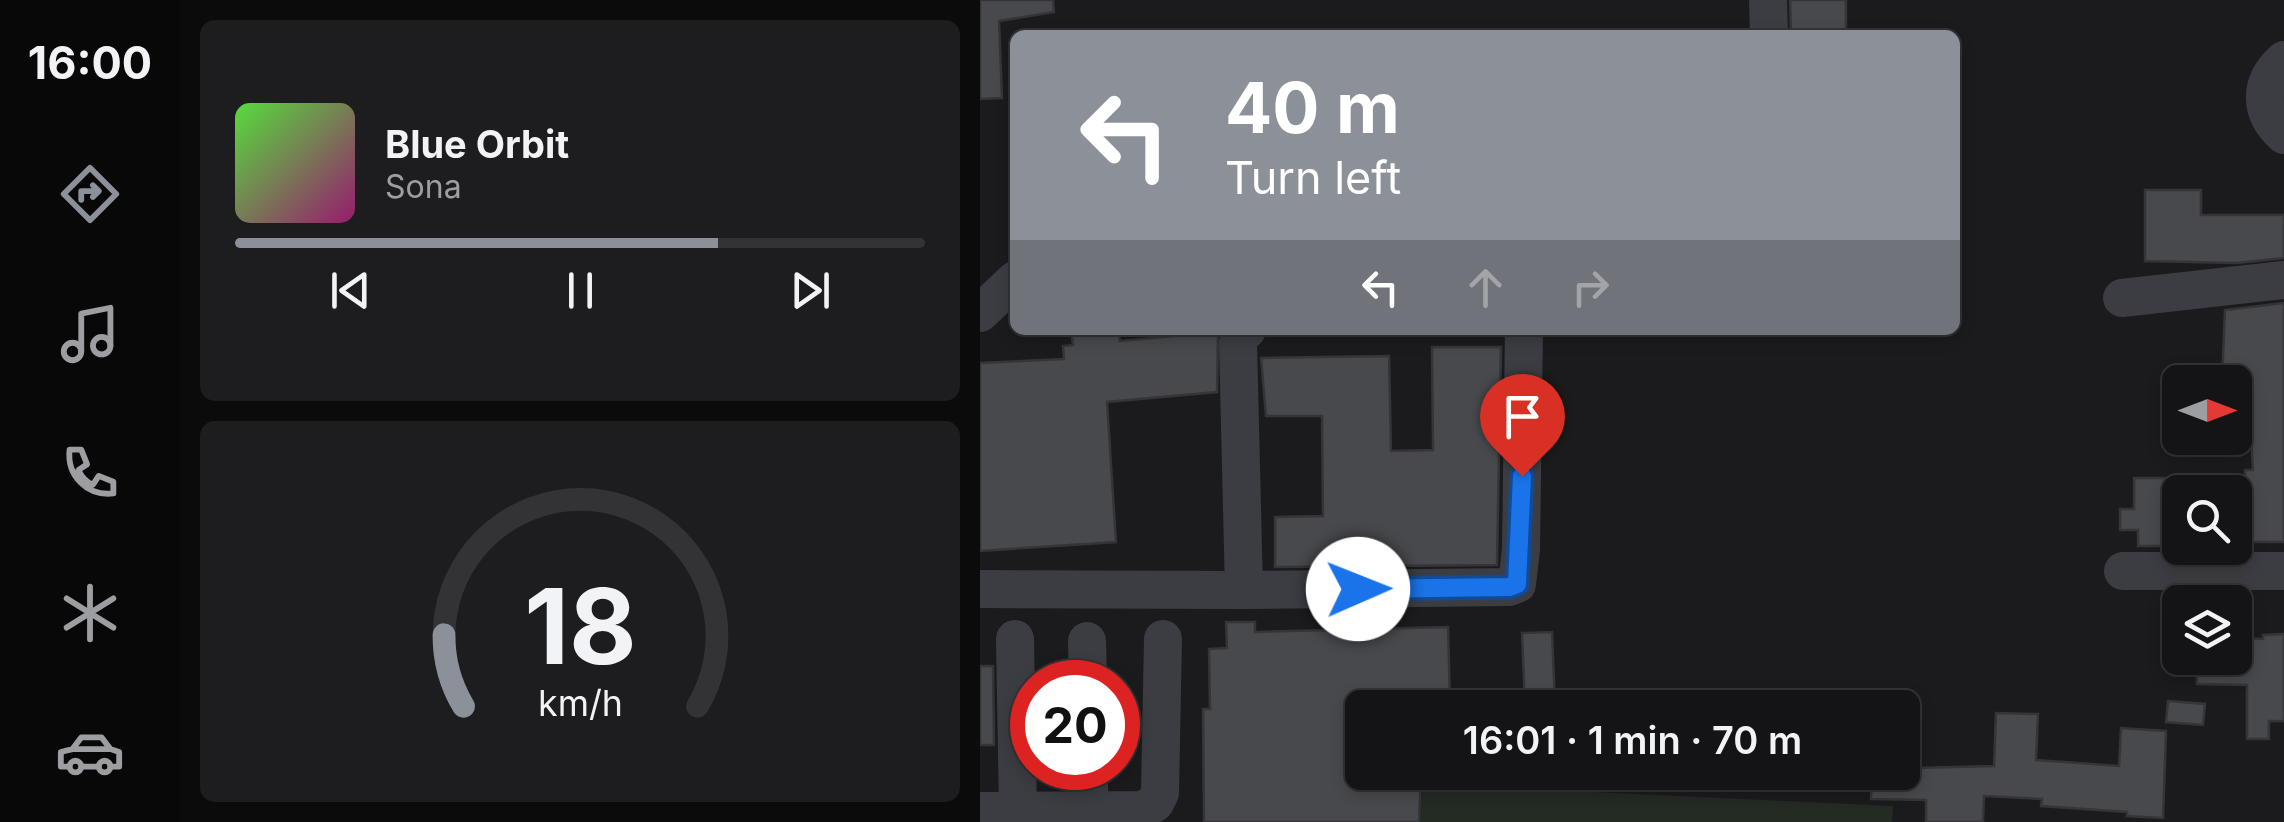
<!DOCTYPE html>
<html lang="en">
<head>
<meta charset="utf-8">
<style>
	:root { --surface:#141416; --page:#1d1d1f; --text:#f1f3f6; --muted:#9d9ea1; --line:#333335; --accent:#8c9099 }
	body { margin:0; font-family:Inter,sans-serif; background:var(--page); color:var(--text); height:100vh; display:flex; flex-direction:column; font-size:38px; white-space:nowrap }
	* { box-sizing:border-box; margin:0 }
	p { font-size:32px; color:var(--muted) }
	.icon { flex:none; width:55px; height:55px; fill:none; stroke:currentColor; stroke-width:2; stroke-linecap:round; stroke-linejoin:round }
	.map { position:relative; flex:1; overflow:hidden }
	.sheet { display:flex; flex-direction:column; gap:20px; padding:20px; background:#0b0b0c; width:800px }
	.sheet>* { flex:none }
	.top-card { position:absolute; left:30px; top:30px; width:950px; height:305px; border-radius:15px; box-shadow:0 5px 15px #0003,0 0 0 2px var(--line); background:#8c9099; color:#fff; overflow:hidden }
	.needle { width:65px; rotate:90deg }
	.controls { position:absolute; left:1182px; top:365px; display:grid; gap:20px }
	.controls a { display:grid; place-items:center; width:90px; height:90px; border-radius:15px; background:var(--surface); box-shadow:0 5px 15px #0003,0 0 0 2px var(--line); font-size:50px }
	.speed { position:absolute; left:30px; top:660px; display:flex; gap:20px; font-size:50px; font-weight:700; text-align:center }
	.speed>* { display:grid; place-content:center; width:130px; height:130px; border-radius:50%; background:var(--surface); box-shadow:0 5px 15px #0003,0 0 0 2px var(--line); line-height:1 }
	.speed .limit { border:15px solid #d22; background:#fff; color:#111 }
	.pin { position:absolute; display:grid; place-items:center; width:85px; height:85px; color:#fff; margin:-102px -42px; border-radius:50% 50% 50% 0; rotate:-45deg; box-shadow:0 0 10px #0007 }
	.pin .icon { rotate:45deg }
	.me { position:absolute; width:110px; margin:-55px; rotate:89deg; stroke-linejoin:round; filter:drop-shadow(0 0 8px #0008) }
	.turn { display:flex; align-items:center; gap:35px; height:210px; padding:0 50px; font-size:45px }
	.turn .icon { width:130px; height:130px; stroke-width:2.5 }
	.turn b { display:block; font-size:70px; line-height:85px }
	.lanes { display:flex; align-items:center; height:95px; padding:0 50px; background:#0003; justify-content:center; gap:50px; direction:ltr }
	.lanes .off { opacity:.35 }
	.sheet .widget { flex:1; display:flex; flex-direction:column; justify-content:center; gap:15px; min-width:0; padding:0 35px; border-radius:15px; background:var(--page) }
	.sheet .dial { align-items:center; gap:0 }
	.dial svg { height:260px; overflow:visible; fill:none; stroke:var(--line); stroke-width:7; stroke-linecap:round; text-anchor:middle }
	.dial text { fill:var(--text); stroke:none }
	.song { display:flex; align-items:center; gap:30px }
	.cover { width:120px; height:120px; border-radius:15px; background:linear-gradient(135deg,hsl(110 70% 55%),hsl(320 70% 35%)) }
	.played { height:10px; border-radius:5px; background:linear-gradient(90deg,var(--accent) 70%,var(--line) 70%) }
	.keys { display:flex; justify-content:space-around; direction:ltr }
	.trip { position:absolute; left:365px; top:690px; width:575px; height:100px; border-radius:15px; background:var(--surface); box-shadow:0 5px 15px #0003,0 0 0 2px var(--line); font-weight:600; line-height:100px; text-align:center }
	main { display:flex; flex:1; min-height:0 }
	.dock { display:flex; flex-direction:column; width:180px; justify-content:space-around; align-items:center; background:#080809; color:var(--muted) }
	.dock .icon { width:70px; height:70px }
	.dock .selected { color:var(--accent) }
	.dock b { font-size:45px; color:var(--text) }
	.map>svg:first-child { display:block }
	.green { fill:#232b23 }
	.building { fill:#48494d; stroke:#353539; stroke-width:2.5 }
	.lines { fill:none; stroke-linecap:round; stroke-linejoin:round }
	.minor { stroke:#3c3d42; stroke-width:38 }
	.route-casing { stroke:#114b97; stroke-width:25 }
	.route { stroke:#1a73e8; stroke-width:18 }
</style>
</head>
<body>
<main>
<nav class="dock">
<b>16:00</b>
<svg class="icon selected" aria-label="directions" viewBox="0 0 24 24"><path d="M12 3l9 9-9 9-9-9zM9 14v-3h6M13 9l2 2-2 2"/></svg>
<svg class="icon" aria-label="music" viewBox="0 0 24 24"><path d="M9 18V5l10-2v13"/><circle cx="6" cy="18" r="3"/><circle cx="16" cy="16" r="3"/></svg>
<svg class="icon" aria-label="phone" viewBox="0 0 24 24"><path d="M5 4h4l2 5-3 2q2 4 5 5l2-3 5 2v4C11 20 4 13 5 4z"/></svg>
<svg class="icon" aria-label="climate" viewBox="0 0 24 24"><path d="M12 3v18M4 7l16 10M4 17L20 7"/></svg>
<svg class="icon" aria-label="car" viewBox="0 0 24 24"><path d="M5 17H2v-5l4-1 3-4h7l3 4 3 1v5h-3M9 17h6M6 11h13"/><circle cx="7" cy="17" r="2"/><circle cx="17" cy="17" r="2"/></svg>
</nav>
<section class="sheet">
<div class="widget">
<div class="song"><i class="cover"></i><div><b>Blue Orbit</b><p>Sona</p></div></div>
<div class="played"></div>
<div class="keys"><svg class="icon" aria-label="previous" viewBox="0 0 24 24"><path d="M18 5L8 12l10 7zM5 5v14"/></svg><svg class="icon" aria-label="pause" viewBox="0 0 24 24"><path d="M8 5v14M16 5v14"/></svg><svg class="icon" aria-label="next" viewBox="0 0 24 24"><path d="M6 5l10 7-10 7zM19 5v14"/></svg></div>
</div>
<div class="widget dial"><svg viewBox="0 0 100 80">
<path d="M14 69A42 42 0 1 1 86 69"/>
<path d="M14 69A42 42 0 0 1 8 47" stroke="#8c9099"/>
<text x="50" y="56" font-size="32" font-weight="700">18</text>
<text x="50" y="72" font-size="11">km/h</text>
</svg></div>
</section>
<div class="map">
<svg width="1304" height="822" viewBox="0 0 1304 822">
	<rect width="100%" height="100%" fill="#1b1b1d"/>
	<path class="green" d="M442,784l471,22 -1,16h-472z"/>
	<g class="building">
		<path d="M0,0h73l1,12 -55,9 3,77 -22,1z"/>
		<path d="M810,0h56v35h-55z"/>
		<path d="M1165,190h56v25h83v43l-47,5 -92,-2z"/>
		<path d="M1304,303v239h-39v-72h8l-3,-50h-15v-38l-13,-1 3,-71z"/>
		<path d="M91,330h47l2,11 98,-9 -1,60 -110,10 9,140 -136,9v-188l84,-4 -1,-13 10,-1z"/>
		<path d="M452,347h69l-4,218 -222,2v-50l48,-1 -1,-100h-56l-5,-58 128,-2 2,95 42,-1z"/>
		<path d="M1154,478h46v68h-42v-16h-18v-21h14z"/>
		<path d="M246,622h29v10l193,-5 2,74 -27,1v6h-61v64h59l-2,50h-215l-1,-113h7l-1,-60 18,-1z"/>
		<path d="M572,632l3,74h-30l-3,-73z"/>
		<path d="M1304,634v87h-15v18h-22v-54l-50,-1v-26h38v-20l28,1v-4z"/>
		<path d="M0,666h13l1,79h-14z"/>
		<path d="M1188,701l37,3 -2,21 -37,-3z"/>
		<path d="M1016,713l42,1 -2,46 83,6 2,-38 45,3 -3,87 -36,-2v-4l-86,-6 1,-7 -58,-3 -1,26h-57v-22l-55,-1 1,-27h43v-4l79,-2z"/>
	</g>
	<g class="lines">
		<g class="minor">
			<path d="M788,0l1,35"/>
			<path d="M1304,60c-25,22 -26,52 0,75"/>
			<path d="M1142,298l162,-18"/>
			<path d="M0,313l35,-33"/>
			<path d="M1143,571h161"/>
			<path d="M0,589l264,1 265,-3 8,-3 4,-35 3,-219"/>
			<path d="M264,590l-6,-247 3,-9 6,-4"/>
			<path d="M35,639l3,172"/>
			<path d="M107,641l1,41"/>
			<path d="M109,768v42"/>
			<path d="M0,811l163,-1 12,-7 5,-10 3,-154"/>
		</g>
	</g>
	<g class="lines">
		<defs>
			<path id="route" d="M378,589l151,-2 8,-3 5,-108"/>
		</defs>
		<use href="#route" class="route-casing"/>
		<use href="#route" class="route"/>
	</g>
</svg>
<div class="controls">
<a><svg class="needle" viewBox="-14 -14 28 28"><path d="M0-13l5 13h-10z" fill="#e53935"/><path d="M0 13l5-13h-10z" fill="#9d9ea1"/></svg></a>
<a><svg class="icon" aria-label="search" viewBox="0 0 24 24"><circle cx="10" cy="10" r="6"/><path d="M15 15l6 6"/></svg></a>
<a><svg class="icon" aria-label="layers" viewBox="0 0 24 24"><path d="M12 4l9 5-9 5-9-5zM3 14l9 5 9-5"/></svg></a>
</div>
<div class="speed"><div class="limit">20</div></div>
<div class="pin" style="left:542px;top:476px;background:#d93025"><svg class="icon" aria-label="arrive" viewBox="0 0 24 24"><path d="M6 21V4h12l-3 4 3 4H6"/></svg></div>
<svg class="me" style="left:378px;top:589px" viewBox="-20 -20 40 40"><circle r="19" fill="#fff"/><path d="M0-13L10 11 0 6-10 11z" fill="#1a73e8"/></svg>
<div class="trip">16:01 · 1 min · 70 m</div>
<div class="top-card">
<div class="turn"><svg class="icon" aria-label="left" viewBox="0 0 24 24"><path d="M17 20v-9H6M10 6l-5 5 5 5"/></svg><div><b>40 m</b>Turn left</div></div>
<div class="lanes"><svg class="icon" aria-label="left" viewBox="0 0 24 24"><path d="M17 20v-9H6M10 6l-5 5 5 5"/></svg><svg class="icon off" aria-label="ahead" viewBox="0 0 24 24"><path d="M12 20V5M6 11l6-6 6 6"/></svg><svg class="icon off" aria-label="right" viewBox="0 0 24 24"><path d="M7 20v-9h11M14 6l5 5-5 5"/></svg></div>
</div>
</div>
</main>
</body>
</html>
